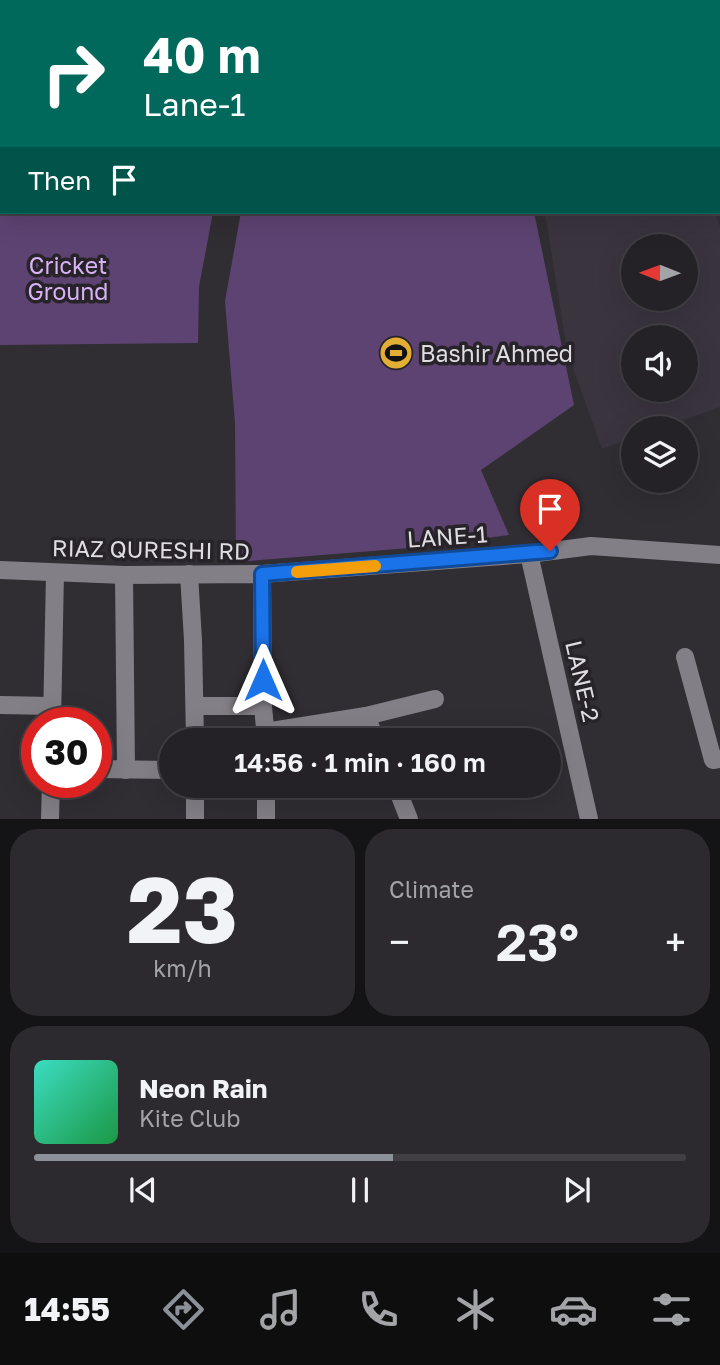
<!DOCTYPE html>
<html lang="en">
<head>
<meta charset="utf-8">
<style>
	:root { --surface:#242226; --page:#2c2a2e; --text:#f1f3f6; --muted:#a3a4a7; --line:#413f43; --accent:#8c9099 }
	body { margin:0; font-family:"Golos Text",sans-serif; background:var(--page); color:var(--text); height:100vh; display:flex; flex-direction:column; font-size:26px; white-space:nowrap }
	* { box-sizing:border-box; margin:0 }
	p { font-size:23px; color:var(--muted) }
	.icon { flex:none; width:38px; height:38px; fill:none; stroke:currentColor; stroke-width:2; stroke-linecap:round; stroke-linejoin:round }
	.map { position:relative; height:819px; overflow:hidden }
	.panel { display:flex; flex-direction:column; gap:10px; padding:10px; background:#141315; flex:1 }
	.panel>* { flex:none }
	.banner { position:absolute; left:0px; top:0px; width:721px; height:214px; box-shadow:0 7px 28px #0002,0 0 0 2px var(--line); background:#00695c; color:#fff; overflow:hidden }
	.needle { width:46px; rotate:271deg }
	.fabs { position:absolute; left:621px; top:234px; display:grid; gap:14px }
	.fabs a { display:grid; place-items:center; width:77px; height:77px; border-radius:50%; background:var(--surface); box-shadow:0 7px 28px #0002,0 0 0 2px var(--line); font-size:35px }
	.speed { position:absolute; left:21px; top:707px; display:flex; gap:14px; font-size:35px; font-weight:700; text-align:center }
	.speed>* { display:grid; place-content:center; width:91px; height:91px; border-radius:50%; background:var(--surface); box-shadow:0 7px 28px #0002,0 0 0 2px var(--line); line-height:1 }
	.speed .limit { border:10px solid #d22; background:#fff; color:#111 }
	.pin { position:absolute; display:grid; place-items:center; width:60px; height:60px; color:#fff; margin:-72px -30px; border-radius:50% 50% 50% 0; rotate:-45deg; box-shadow:0 0 7px #0007 }
	.pin .icon { rotate:45deg }
	.me { position:absolute; width:77px; margin:-38px; rotate:0deg; stroke-linejoin:round; filter:drop-shadow(0 0 5px #0008) }
	.turn { display:flex; align-items:center; gap:24px; height:147px; padding:0 28px; font-size:32px }
	.turn .icon { width:91px; height:91px; stroke-width:2.5 }
	.turn b { display:block; font-size:49px; line-height:60px }
	.then { display:flex; align-items:center; height:66px; padding:0 28px; background:#0003; gap:14px; font-size:26px }
	.big { font-size:52px; font-weight:600; line-height:1.1 }
	.panel .tile { flex:1; display:flex; flex-direction:column; justify-content:center; gap:10px; min-width:0; padding:0 24px; border-radius:28px; background:var(--page) }
	.panel .dial { align-items:center; gap:0 }
	.dial b { font-size:91px; line-height:1 }
	.song { display:flex; align-items:center; gap:21px }
	.cover { width:84px; height:84px; border-radius:10px; background:linear-gradient(135deg,hsl(170 70% 55%),hsl(140 70% 35%)) }
	.played { height:7px; border-radius:4px; background:linear-gradient(90deg,var(--accent) 55%,var(--line) 55%) }
	.keys { display:flex; justify-content:space-around; direction:ltr }
	.heat { display:flex; justify-content:space-between; align-items:center; font-size:38px; direction:ltr }
	.panel .tiles { flex:1; display:grid; gap:10px; grid-template-columns:1fr 1fr }
	.tile:last-child { grid-column:span 2 }
	.trip { position:absolute; left:159px; top:728px; width:402px; height:70px; border-radius:35px; background:var(--surface); box-shadow:0 7px 28px #0002,0 0 0 2px var(--line); font-weight:600; line-height:70px; text-align:center }
	.tabs { display:flex; height:112px; justify-content:space-around; align-items:center; background:#0e0e0f; color:var(--muted) }
	.tabs .icon { width:49px; height:49px }
	.tabs .on { color:var(--accent) }
	.tabs b { font-size:32px; color:var(--text) }
	.map>svg:first-child { display:block }
	.built { fill:#3a343f; fill-rule:evenodd }
	.green { fill:#5d4372 }
	.lines { fill:none; stroke-linecap:round; stroke-linejoin:round }
	.minor { stroke:#837f86; stroke-width:18 }
	.major { stroke:#b89647; stroke-width:18 }
	.route-casing { stroke:#114b97; stroke-width:18 }
	.route { stroke:#1a73e8; stroke-width:12 }
	.slow { stroke:#f59e0b; stroke-width:12 }
	.labels { text-anchor:middle; dominant-baseline:central; stroke-width:7; stroke-linejoin:round; paint-order:stroke }
	.park-label { font-size:23px; fill:#d7b3f5; stroke:#272329 }
	.poi-label { font-size:23px; fill:#dfdde1; stroke:#272329; text-anchor:start }
	.street-label { font-size:23px; fill:#dfdde1; stroke:#272329 }
</style>
</head>
<body>
<div class="map">
<svg width="720" height="819" viewBox="0 0 720 819">
	<rect width="100%" height="100%" fill="#302d33"/>
	<g class="built">
		<path d="M470,0h250v72l-1,-70z"/>
		<path d="M545,212h169l6,14v181l-60,22h-26l-1,9 -31,11 -35,-98zM634,247h52v52h-52zM634,338h52v52h-52z"/>
	</g>
	<g class="green">
		<path d="M0,148l2,64h211l-14,75 -1,56 -198,2z"/>
		<path d="M241,212h293l40,193 -93,65 28,65 -87,12 -186,15 -1,-139 -10,-122z"/>
	</g>
	<g class="lines">
		<g class="minor">
			<path d="M504,0l4,2"/>
			<path d="M145,2l1,-2"/>
			<path d="M529,554l60,265"/>
			<path d="M0,570l124,5 138,-1 1,132 3,34"/>
			<path d="M189,574l4,66 2,100"/>
			<path d="M262,574l267,-20 62,-8 129,9"/>
			<path d="M124,575l2,195"/>
			<path d="M685,657l28,103 7,-1"/>
			<path d="M0,705l52,1"/>
			<path d="M195,706h68"/>
			<path d="M366,716l10,24"/>
			<path d="M52,723l3,-150"/>
			<path d="M265,732l101,-16 69,-17"/>
			<path d="M96,769l76,1"/>
			<path d="M195,786v33"/>
			<path d="M266,786v33"/>
			<path d="M396,786l13,33"/>
			<path d="M50,819l1,-37"/>
		</g>
		<g class="major">
			<path d="M298,0l2,2"/>
			<path d="M344,0l2,2"/>
			<path d="M719,98h1"/>
			<path d="M719,133l1,-1"/>
			<path d="M719,165l1,2"/>
			<path d="M719,191h1"/>
		</g>
	</g>
	<g class="lines">
		<defs>
			<path id="route" d="M263,680l-1,-106 288,-23"/>
		</defs>
		<use href="#route" class="route-casing"/>
		<use href="#route" class="route"/>
		<path class="slow" d="M297,572l78,-6"/>
	</g>
	<defs>
		<symbol id="stadium-disc" viewBox="-11 -11 22 22"><circle r="9.5" fill="#e2af34" stroke="#272329"/><path d="M0-5a6.5 5 0 1 0 0 10a6.5 5 0 1 0 0-10ZM-3.5-1.8h7v3.6h-7Z" fill="#111"/></symbol>
	</defs>
	<g fill-rule="evenodd">
		<use href="#stadium-disc" x="377" y="334" width="38" height="38"/>
	</g>
	<g class="labels">
		<g class="park-label">
			<text x="68" y="265">Cricket<tspan x="68" dy="26">Ground</tspan></text>
		</g>
		<g class="poi-label">
			<text x="420" y="353">Bashir Ahmed</text>
		</g>
		<g class="street-label">
			<text transform="translate(447 536) rotate(-4)">LANE-1</text>
			<text transform="translate(151 549) rotate(1)">RIAZ QURESHI RD</text>
			<text transform="translate(583 681) rotate(77)">LANE-2</text>
		</g>
	</g>
</svg>
<div class="fabs">
<a><svg class="needle" viewBox="-14 -14 28 28"><path d="M0-13l5 13h-10z" fill="#e53935"/><path d="M0 13l5-13h-10z" fill="#a3a4a7"/></svg></a>
<a><svg class="icon" aria-label="sound" viewBox="0 0 24 24"><path d="M4 9h4l5-4v14l-5-4H4zM17 9q2 3 0 6"/></svg></a>
<a><svg class="icon" aria-label="layers" viewBox="0 0 24 24"><path d="M12 4l9 5-9 5-9-5zM3 14l9 5 9-5"/></svg></a>
</div>
<div class="speed"><div class="limit">30</div></div>
<div class="pin" style="left:550px;top:551px;background:#d93025"><svg class="icon" aria-label="arrive" viewBox="0 0 24 24"><path d="M6 21V4h12l-3 4 3 4H6"/></svg></div>
<svg class="me" style="left:263px;top:680px" viewBox="-20 -20 40 40"><path d="M0-17L14 15 0 8-14 15z" fill="#1a73e8" stroke="#fff" stroke-width="4"/></svg>
<div class="trip">14:56 · 1 min · 160 m</div>
<div class="banner">
<div class="turn"><svg class="icon" aria-label="right" viewBox="0 0 24 24"><path d="M7 20v-9h11M14 6l5 5-5 5"/></svg><div><b>40 m</b>Lane-1</div></div>
<div class="then">Then<svg class="icon" aria-label="arrive" viewBox="0 0 24 24"><path d="M6 21V4h12l-3 4 3 4H6"/></svg></div>
</div>
</div>
<section class="panel">
<div class="tiles">
<div class="tile dial"><b>23</b><p>km/h</p></div>
<div class="tile"><p>Climate</p>
<div class="heat"><a>−</a><b class="big">23°</b><a>+</a></div>
</div>
<div class="tile">
<div class="song"><i class="cover"></i><div><b>Neon Rain</b><p>Kite Club</p></div></div>
<div class="played"></div>
<div class="keys"><svg class="icon" aria-label="previous" viewBox="0 0 24 24"><path d="M18 5L8 12l10 7zM5 5v14"/></svg><svg class="icon" aria-label="pause" viewBox="0 0 24 24"><path d="M8 5v14M16 5v14"/></svg><svg class="icon" aria-label="next" viewBox="0 0 24 24"><path d="M6 5l10 7-10 7zM19 5v14"/></svg></div>
</div>
</div>
</section>
<nav class="tabs">
<b>14:55</b>
<svg class="icon on" aria-label="directions" viewBox="0 0 24 24"><path d="M12 3l9 9-9 9-9-9zM9 14v-3h6M13 9l2 2-2 2"/></svg>
<svg class="icon" aria-label="music" viewBox="0 0 24 24"><path d="M9 18V5l10-2v13"/><circle cx="6" cy="18" r="3"/><circle cx="16" cy="16" r="3"/></svg>
<svg class="icon" aria-label="phone" viewBox="0 0 24 24"><path d="M5 4h4l2 5-3 2q2 4 5 5l2-3 5 2v4C11 20 4 13 5 4z"/></svg>
<svg class="icon" aria-label="climate" viewBox="0 0 24 24"><path d="M12 3v18M4 7l16 10M4 17L20 7"/></svg>
<svg class="icon" aria-label="car" viewBox="0 0 24 24"><path d="M5 17H2v-5l4-1 3-4h7l3 4 3 1v5h-3M9 17h6M6 11h13"/><circle cx="7" cy="17" r="2"/><circle cx="17" cy="17" r="2"/></svg>
<svg class="icon" aria-label="filters" viewBox="0 0 24 24"><path d="M4 7h16M4 17h16"/><circle cx="9" cy="7" r="2"/><circle cx="15" cy="17" r="2"/></svg>
</nav>
</body>
</html>
